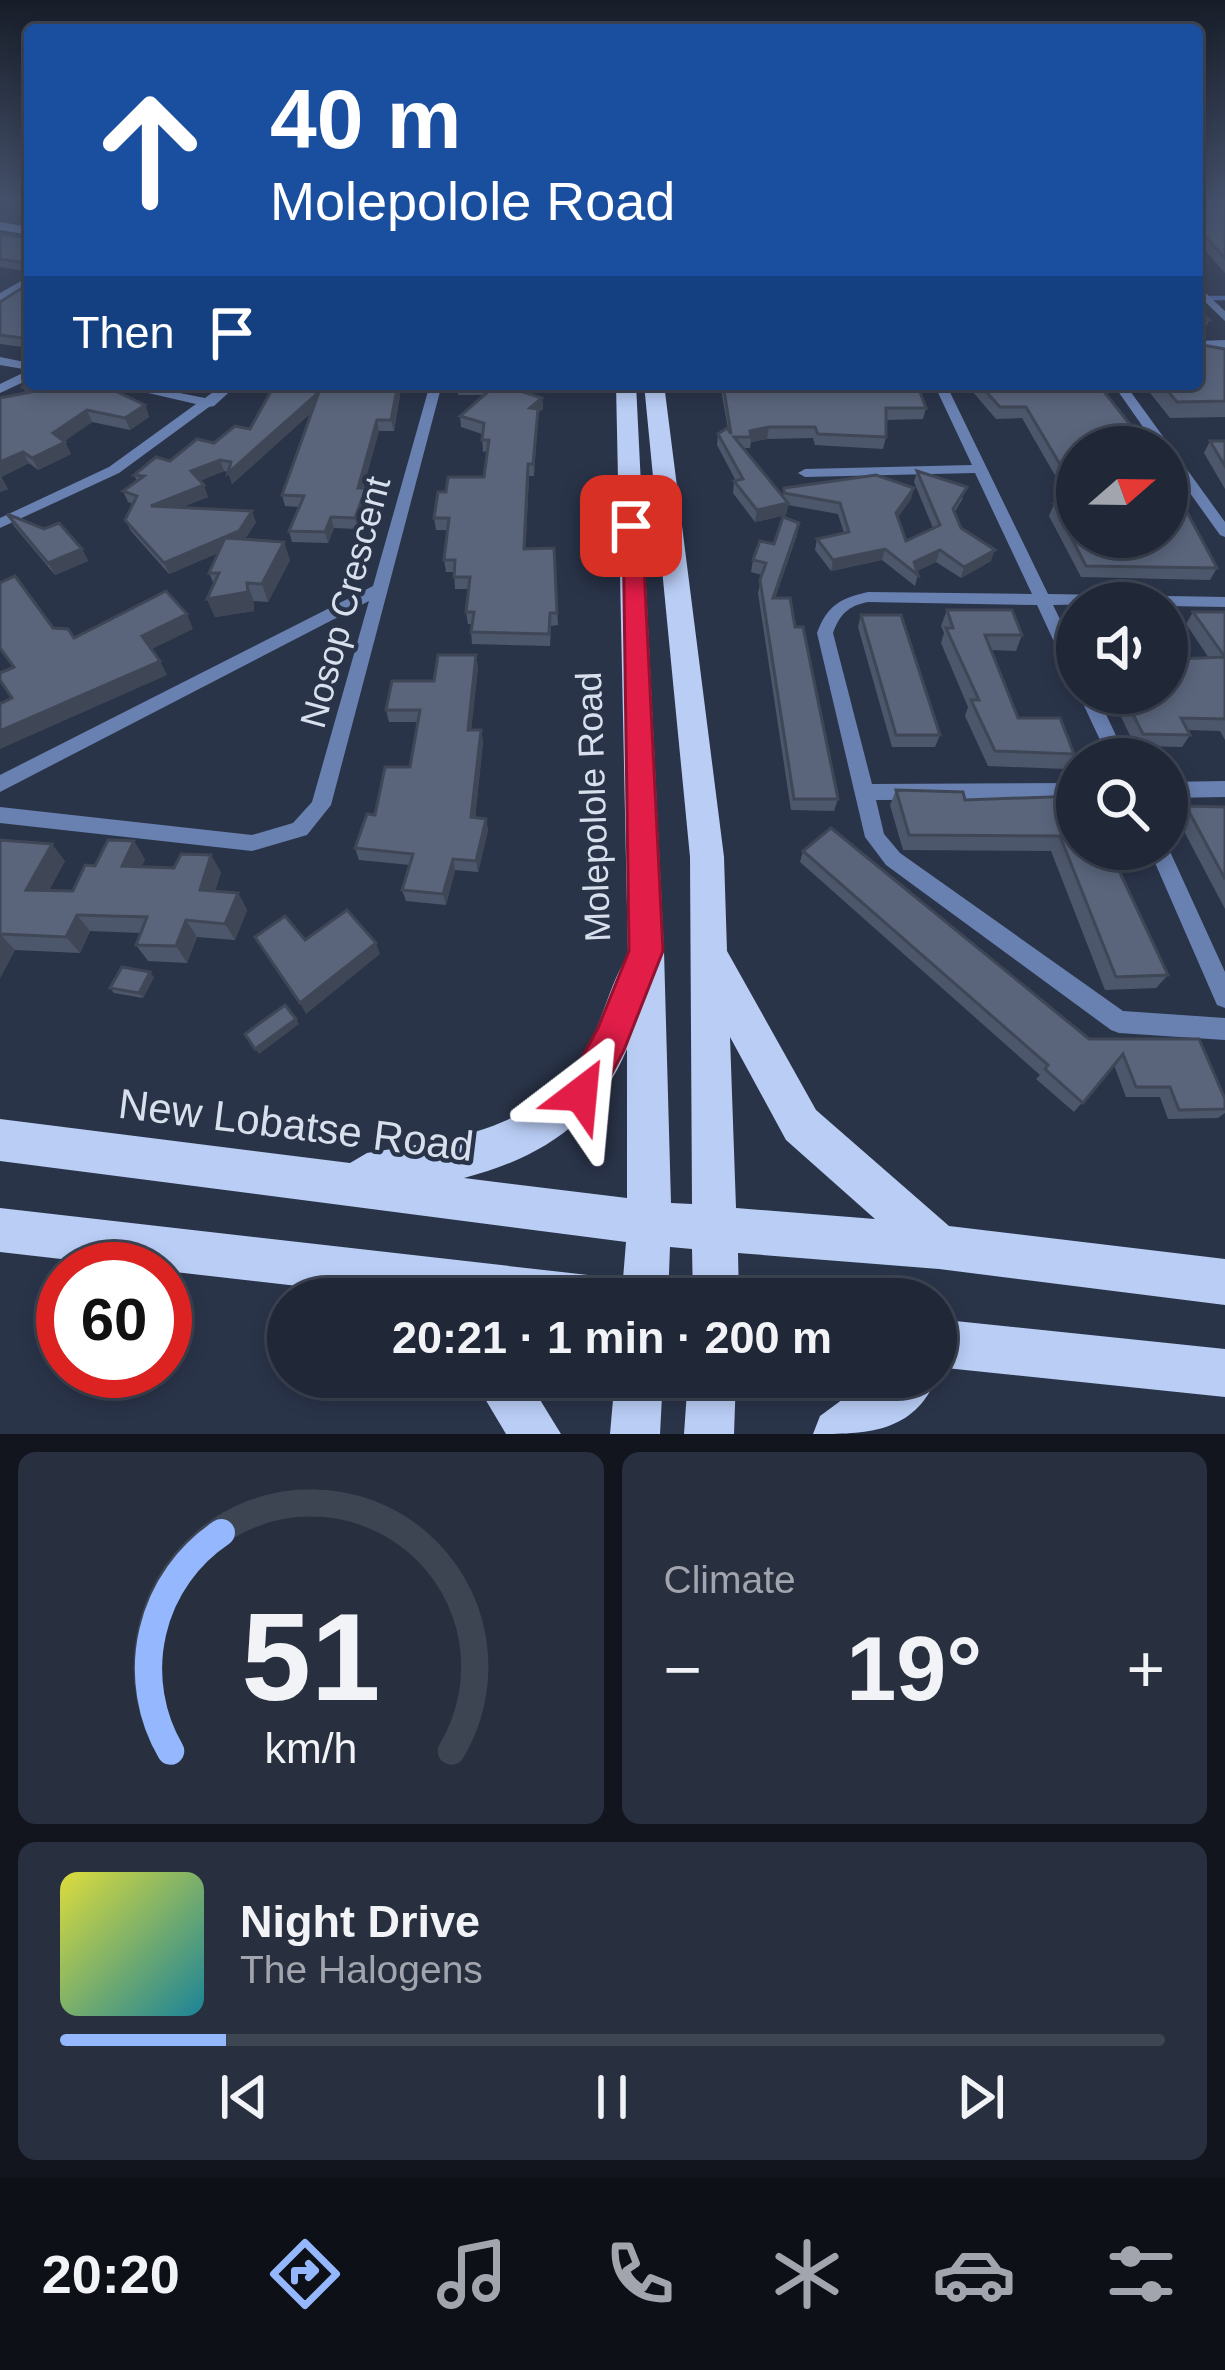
<!DOCTYPE html>
<html lang="en">
<head>
<meta charset="utf-8">
<style>
	:root { --surface:#202737; --page:#282f3f; --text:#f1f3f6; --muted:#a2a5ad; --line:#3d4452; --accent:#94b7fd }
	body { margin:0; font-family:Arial,sans-serif; background:var(--page); color:var(--text); height:100vh; display:flex; flex-direction:column; font-size:45px; white-space:nowrap }
	* { box-sizing:border-box; margin:0 }
	p { font-size:39px; color:var(--muted) }
	.icon { flex:none; width:66px; height:66px; fill:none; stroke:currentColor; stroke-width:2; stroke-linecap:round; stroke-linejoin:round }
	.map { position:relative; height:1434px; overflow:hidden }
	.side { display:flex; flex-direction:column; gap:18px; padding:18px; background:#12151e; flex:1 }
	.side>* { flex:none }
	.hud { position:absolute; left:24px; top:24px; width:1179px; height:366px; border-radius:12px; box-shadow:0 6px 18px #0003,0 0 0 3px var(--line); background:#1a4fa0; color:#fff; overflow:hidden }
	.needle { width:78px; rotate:70deg }
	.tools { position:absolute; left:1056px; top:426px; display:grid; gap:24px }
	.tools a { display:grid; place-items:center; width:132px; height:132px; border-radius:50%; background:var(--surface); box-shadow:0 6px 18px #0003,0 0 0 3px var(--line); font-size:60px }
	.speed { position:absolute; left:36px; top:1242px; display:flex; gap:24px; font-size:60px; font-weight:700; text-align:center }
	.speed>* { display:grid; place-content:center; width:156px; height:156px; border-radius:50%; background:var(--surface); box-shadow:0 6px 18px #0003,0 0 0 3px var(--line); line-height:1 }
	.speed .limit { border:18px solid #d22; background:#fff; color:#111 }
	.pin { position:absolute; display:grid; place-items:center; width:102px; height:102px; color:#fff; margin:-51px; border-radius:24px; box-shadow:0 6px 18px #0006 }
	.me { position:absolute; width:132px; margin:-66px; rotate:29deg; stroke-linejoin:round; filter:drop-shadow(0 0 9px #0008) }
	.turn { display:flex; align-items:center; gap:42px; height:252px; padding:0 48px; font-size:54px }
	.turn .icon { width:156px; height:156px; stroke-width:2.5 }
	.turn b { display:block; font-size:84px; line-height:102px }
	.then { display:flex; align-items:center; height:114px; padding:0 48px; background:#0003; gap:24px; font-size:45px }
	.big { font-size:90px; font-weight:800; line-height:1.1 }
	.side .tile { flex:1; display:flex; flex-direction:column; justify-content:center; gap:18px; min-width:0; padding:0 42px; border-radius:18px; background:var(--page) }
	.side .dial { align-items:center; gap:0 }
	.dial svg { height:312px; overflow:visible; fill:none; stroke:var(--line); stroke-width:7; stroke-linecap:round; text-anchor:middle }
	.dial text { fill:var(--text); stroke:none }
	.song { display:flex; align-items:center; gap:36px }
	.cover { width:144px; height:144px; border-radius:18px; background:linear-gradient(135deg,hsl(60 70% 55%),hsl(190 70% 35%)) }
	.played { height:12px; border-radius:6px; background:linear-gradient(90deg,var(--accent) 15%,var(--line) 15%) }
	.keys { display:flex; justify-content:space-around; direction:ltr }
	.heat { display:flex; justify-content:space-between; align-items:center; font-size:66px; direction:ltr }
	.side .tiles { flex:1; display:grid; gap:18px; grid-template-columns:1fr 1fr }
	.tile:last-child { grid-column:span 2 }
	.trip { position:absolute; left:267px; top:1278px; width:690px; height:120px; border-radius:60px; background:var(--surface); box-shadow:0 6px 18px #0003,0 0 0 3px var(--line); font-weight:800; line-height:120px; text-align:center }
	.tab-bar { display:flex; height:192px; justify-content:space-around; align-items:center; background:#0d1016; color:var(--muted) }
	.tab-bar .icon { width:84px; height:84px }
	.tab-bar .active { color:var(--accent) }
	.tab-bar b { font-size:54px; color:var(--text) }
	.map>svg:first-child { display:block }
	.lines { fill:none; stroke-linecap:round; stroke-linejoin:round }
	.stream { stroke:#5273b9; stroke-width:4.5 }
	.street { fill:#6981b1; fill-rule:evenodd }
	.secondary { fill:#85abf7; fill-rule:evenodd }
	.primary { fill:#b9cdf5; fill-rule:evenodd }
	.wall { fill:#4d576b }
	.shaded-wall { fill:#3f4757 }
	.building { fill:#5a657c; stroke:#3f4757; stroke-width:3 }
	.route { fill:#e11d48; stroke:#92132f; stroke-width:3 }
	.labels { text-anchor:middle; dominant-baseline:central; stroke-width:9; stroke-linejoin:round; paint-order:stroke }
	.street-label { font-size:36px; fill:#d9e0ed; stroke:#2a3449 }
	.near-street-label { font-size:42px; fill:#d9e0ed; stroke:#2a3449 }
</style>
</head>
<body>
<div class="map">
<svg width="1225" height="1434" viewBox="0 0 1225 1434">
	<rect width="100%" height="100%" fill="#2a3449"/>
	<g class="lines">
		<path class="stream" d="M1197,298h28"/>
		<g class="street">
			<path d="M30,276v8l-30,17v-8z"/>
			<path d="M1197,285l28,26v10l-28,-27z"/>
			<path d="M1225,340v8l-28,1v-8z"/>
			<path d="M0,357l30,6v16l-30,14v-9l29,-14 -29,-5z"/>
			<path d="M109,384h25l71,14 19,-14h14l-24,22 -5,1 -90,66 -119,55v-10l109,-51 87,-63z"/>
			<path d="M430,384h12l-111,421 -24,30 -55,16 -252,-28v-16l252,28 41,-12 19,-21 57,-201 -369,191v-17l373,-189z"/>
			<path d="M934,384h12l102,210 177,3v10l-58,-1v-3l-114,2 24,49v24l-9,-6 -31,-67 -169,-3c-20,4 -28,12 -35,31l39,151 205,-1v16l-201,1 8,34 16,19 223,158 102,7v22l-106,-7 -8,-3 -225,-165 -21,-28 -48,-204c10,-27 23,-35 51,-41l164,2 -57,-121 -170,4 -7,-4 7,-4 167,-4z"/>
			<path d="M1113,384h12l100,138v15l-5,-2 -53,-74v-14h-10z"/>
			<path d="M1078,693h18l31,66h-18z"/>
			<path d="M1225,781v16l-58,1v-16z"/>
			<path d="M1167,845l58,127v36l-8,-3 -68,-156h18z"/>
		</g>
		<path class="secondary" d="M0,222l30,5v8l-30,-5z"/>
		<g class="primary">
			<path d="M616,384h20l28,567 7,252 21,1 -2,-347 -46,-473h20l60,473 3,94 89,159 133,116 276,33v46l-286,-36 -201,-16 1,46h-46l-1,-50 -22,-2 -2,52h-257l-411,-47v-44l623,71 3,-37 -626,-81v-42l350,44 17,-10c83,-14 174,-22 220,-104 16,-29 23,-66 41,-94zM730,1037l56,103 89,79 -139,-11zM627,1049v149l-163,-20c76,-20 132,-55 163,-129z"/>
			<path d="M936,1319l289,30v48l-289,-30z"/>
			<path d="M936,1374l1,3c-23,57 -72,57 -124,57l7,-18 53,-39z"/>
			<path d="M472,1377h54l35,57h-55z"/>
			<path d="M615,1377h48l-3,57h-50z"/>
			<path d="M688,1377h48l-2,57h-50z"/>
		</g>
	</g>
	<g class="wall">
		<path d="M1197,201h28v72l-28,-32z"/>
		<path d="M0,234l30,4v34l-30,-5z"/>
		<path d="M30,283v65l-30,-4v-42z"/>
		<path d="M1197,306l12,14 -5,11h-7z"/>
		<path d="M1225,349v68l-55,1 -27,-34h54z"/>
		<path d="M275,384h125l1,5 -7,42h-15l-16,57 6,11 -12,30 -23,-1 -6,15 -36,-1 -3,-11 10,-24 -14,-1 -3,-11 30,-83 -80,72 -3,-12 -5,-1 -25,10 9,16 -28,11 76,14 -11,17 45,21 -22,42 -14,-1v10l-39,6 -8,-18 7,-15 -5,-11 9,-20 -49,21 -38,-43 -6,-11 8,-16 -5,-2 -5,-11 14,-10 -3,-6 116,-46z"/>
		<path d="M457,384h67l-1,8 19,6 1,11 -5,4 -4,63h-5l-4,73 29,-1 4,77 -7,1 -1,20 -78,-2 -1,-12 1,-8h-4l-2,-12 3,-23h-14l-1,-17h-8l-2,-12 3,-30h-11l-2,-12 12,-26 38,-15 3,-26 -4,1 -1,-18 -21,-7 -1,-11 24,-21h-26z"/>
		<path d="M720,384h197l9,24 -3,11 -37,1v17l-3,12 -68,-4 -2,-7 -46,1 -16,3 -1,6h-7l40,49 1,-9 127,11 -14,19 9,23 27,-13 -19,-46 3,-11 46,27 -9,15 7,15 30,33 -30,17 -25,-16 -19,9 1,4 -3,11 -33,-26 -51,11 -16,-21 2,-11 27,-6 -6,-19 -50,-9 -2,10 -31,7 -22,-29 1,-12h2l-19,-36 1,-11 10,-5z"/>
		<path d="M966,384h132l38,48 -2,5 -57,10v90l140,31 -7,12 -129,-3 -32,-61 5,-12 18,1 -50,-87 -26,1z"/>
		<path d="M23,387l122,18 4,12 -19,13 -38,-8 -28,19 7,13 -33,16 -9,-7 -28,14 7,12 -8,3v-94l26,-5z"/>
		<path d="M1210,441h15v48l-21,-36z"/>
		<path d="M7,514l75,35 6,12 -33,14 -41,-49z"/>
		<path d="M799,523l-2,12 -22,63 20,29 43,172 -4,12 -43,-1 -33,-217 4,-18 -11,-3 2,-12z"/>
		<path d="M947,610l75,25 -6,16 -25,-1 27,68 56,36 -8,15 -78,-3 -23,-50 3,-9 -27,-64 3,-10 -3,-7z"/>
		<path d="M1193,612h32v128l-5,-9 -33,-1 3,5 -8,12 -47,-1 -21,-44 2,-9h51l10,-34 32,-1 -23,-34z"/>
		<path d="M861,615l79,120 -5,12h-43l-34,-120z"/>
		<path d="M478,667l-7,63h10l2,12 -8,76 11,1 2,11 -10,42 -23,-2 -9,35 -40,-4 -4,-11 8,-25 -51,-5 -4,-12 20,-33 35,-48 8,-45h-29l-3,-12 48,-29z"/>
		<path d="M896,790l69,10 159,60 -6,8 50,107 -12,13 -51,2 -54,-139 -148,-1 -13,-45z"/>
		<path d="M1186,806l39,1v102l-48,-91z"/>
		<path d="M0,840l65,21 -16,29 24,1 22,-25 50,-7 -4,8 80,5 -6,19 23,2 9,17 -12,30 -38,-3 -10,26 -39,-2 -12,-16 4,-12 -50,-2 -10,22 -65,-3 -15,28z"/>
		<path d="M803,851l286,188 136,60v14l-7,5 -50,1 -8,-22h-34l-12,-32 -40,47 -38,-33 4,-4 -240,-213z"/>
		<path d="M154,977l-11,21 -29,-5 -4,-5z"/>
	</g>
	<g class="shaded-wall">
		<path d="M398,384h2l1,5 -7,42 -3,-11z"/>
		<path d="M319,392l3,11 -90,81 -4,-11z"/>
		<path d="M542,398l1,11 -5,4 -4,63 -4,-68z"/>
		<path d="M145,405l4,12 -19,13 -5,-12z"/>
		<path d="M87,410l5,12 -33,23 6,-3 6,12 -33,16 -6,-12 21,-25z"/>
		<path d="M377,420l2,11 -19,68 -2,-11z"/>
		<path d="M769,427l-2,12 -16,3 -1,-11z"/>
		<path d="M23,452l6,11 -29,14 8,12 -8,3v-30z"/>
		<path d="M220,460l4,11 -29,12 -4,-12z"/>
		<path d="M528,464l1,12 -4,85 -1,-12z"/>
		<path d="M204,485l4,12 -53,20 -4,-11z"/>
		<path d="M366,488l3,11 -12,30 -2,-11z"/>
		<path d="M914,488l-3,11 -18,25 3,-11z"/>
		<path d="M788,503l-2,12 -31,7 2,-12z"/>
		<path d="M252,511l4,11 -13,20 -74,32 -5,-11z"/>
		<path d="M331,517l3,11 -6,15 -3,-11z"/>
		<path d="M799,523l-2,12 -26,75 2,-12z"/>
		<path d="M284,542l6,18 -22,42 -6,-18z"/>
		<path d="M82,549l6,12 -33,14 -7,-12z"/>
		<path d="M885,549l-3,11 -51,11 2,-11z"/>
		<path d="M940,550l-4,12 -21,10 -1,-10z"/>
		<path d="M995,550l-4,11 -30,17 3,-11z"/>
		<path d="M247,583l7,18v10l-39,6 -8,-18z"/>
		<path d="M187,614l6,15 -43,21 -8,-14z"/>
		<path d="M476,655l2,12 -8,75 -2,-12z"/>
		<path d="M160,661l7,14 -167,74v-18z"/>
		<path d="M481,730l2,12 -9,87 -3,-12z"/>
		<path d="M486,819l2,11 -10,42 -2,-11z"/>
		<path d="M134,841l11,18 -11,24 -12,-17z"/>
		<path d="M52,844l13,17 -25,45 -14,-16z"/>
		<path d="M211,855l10,17 -11,35 -10,-17z"/>
		<path d="M453,859l2,11 -9,35 -3,-11z"/>
		<path d="M238,893l9,17 -12,30 -10,-16z"/>
		<path d="M77,915l13,16 -10,22 -14,-16z"/>
		<path d="M186,920l11,17 -10,26 -11,-17z"/>
		<path d="M0,934l15,16 -15,28z"/>
		<path d="M376,943l4,11 -74,60 -6,-11z"/>
		<path d="M150,972l4,5 -11,21 -4,-5z"/>
		<path d="M296,1019l3,5 -40,30 -4,-5z"/>
	</g>
	<g class="building">
		<path d="M1197,201h28v57l-28,-31z"/>
		<path d="M0,234l30,4v26l-30,-5z"/>
		<path d="M30,283v56l-30,-4v-33z"/>
		<path d="M1197,306l12,14 -12,1z"/>
		<path d="M1197,344l28,5v52l-48,1 -15,-18h35z"/>
		<path d="M30,384h70l45,21 -20,13 -38,-8 -34,23 12,9 -33,16 -9,-6 -23,10v-64l31,-6 -8,-5z"/>
		<path d="M275,384h123l-7,36h-14l-19,68h8l-11,30 -24,-1 -6,15 -36,-1 15,-35 -22,-1 37,-103 -91,81 3,-11 -11,-2 -29,11 13,14 -53,21 101,5 -13,20 -75,32 -39,-43 12,-24 -14,-5 21,-15 -10,-1 22,-18 14,4 27,-22 17,4 21,-17 15,3z"/>
		<path d="M497,384h24l-1,7 22,7 -12,10 8,1 -5,55h-5l-4,85 30,-1 3,65h-7l-1,21 -78,-2 3,-20h-8l4,-35h-16l1,-17h-11l5,-42h-15l4,-26h8l2,-15h36l5,-37h-7l2,-17 -24,-7z"/>
		<path d="M723,384h194l9,24h-40v29l-68,-3 -3,-7h-46l-19,4 1,6h-17l54,66 -31,7 -23,-29 9,-2 -25,-45 9,-6 4,6z"/>
		<path d="M979,384h119l38,48 -6,1 11,14h-64v46l-51,-86h-26z"/>
		<path d="M1210,441h15v25z"/>
		<path d="M917,471l50,16 -14,22 8,19 34,22 -31,17 -24,-17 -26,12 4,13 -33,-26 -52,11 -16,-21 32,-7 -9,-29 -56,-10v-5l92,-13 38,13 -18,25 10,28 34,-16z"/>
		<path d="M1167,482l15,21 35,65 -131,-2 -32,-62 23,1v32h90z"/>
		<path d="M7,514l37,15 15,-6 23,26 -34,14z"/>
		<path d="M783,517l16,6 -26,75h17l5,29h8l35,172h-44l-34,-219 6,-17 -13,-3 7,-19 14,3z"/>
		<path d="M225,538l59,4 -22,42 -15,-1 1,9 -41,7 12,-26h-10z"/>
		<path d="M15,576l38,52 15,1 6,9 92,-47 21,23 -45,22 18,25 -160,70v-27l12,-6 -12,-18v-7l14,-6 -14,-19v-65z"/>
		<path d="M947,610h65l10,25h-37l33,83h42l14,36 -79,-3 -24,-51h8l-33,-72h7z"/>
		<path d="M1193,612h32v107l-44,-1 9,17 -47,-1 -21,-41h45v-49l10,15 48,-2z"/>
		<path d="M861,615h40l39,120h-44z"/>
		<path d="M438,655h38l-8,75h13l-10,87 15,2 -10,42 -23,-2 -10,35 -41,-4 11,-36 -58,-6 12,-34 8,1 10,-48h25l10,-57h-34l6,-29h42z"/>
		<path d="M896,790l67,2 2,8 112,-4v53h42l5,11h-10l54,115 -52,2 -56,-141 -151,-1z"/>
		<path d="M1186,806l39,1v72z"/>
		<path d="M831,828l258,211h110l26,60v10l-46,1 -9,-23h-34l-13,-33 -40,49 -38,-34 3,-4 -245,-214z"/>
		<path d="M0,840l52,4 -26,46 47,1 12,-26 10,1 13,-26 26,1 -12,25 52,2 7,-14 30,1 -11,35 38,3 -13,31 -39,-4 -10,26 -40,-1 11,-28 -70,-2 -11,22 -66,-3z"/>
		<path d="M347,910l29,33 -76,60 -45,-66 30,-21 20,24z"/>
		<path d="M122,967l28,5 -11,21 -29,-5z"/>
		<path d="M285,1005l11,14 -41,30 -10,-15z"/>
	</g>
	<linearGradient id="sky" x2="0" y2="1"><stop stop-color="#171d28"/><stop offset="0.5" stop-color="#44506a"/><stop offset="1" stop-color="#44506a" stop-opacity="0"/></linearGradient>
	<rect width="1225" height="402" fill="url(#sky)"/>
	<path class="route" d="M623,521l19,5 21,425 -39,99 -30,57 -13,5 -13,-5 -6,-13 36,-66 31,-77z"/>
	<g class="labels">
		<g class="street-label">
			<text transform="translate(345 602) rotate(-75)">Nosop Crescent</text>
			<text transform="translate(593 807) rotate(-92)">Molepolole Road</text>
		</g>
		<g class="near-street-label">
			<text transform="translate(296 1125) rotate(7)">New Lobatse Road</text>
		</g>
	</g>
</svg>
<div class="tools">
<a><svg class="needle" viewBox="-14 -14 28 28"><path d="M0-13l5 13h-10z" fill="#e53935"/><path d="M0 13l5-13h-10z" fill="#a2a5ad"/></svg></a>
<a><svg class="icon" aria-label="sound" viewBox="0 0 24 24"><path d="M4 9h4l5-4v14l-5-4H4zM17 9q2 3 0 6"/></svg></a>
<a><svg class="icon" aria-label="search" viewBox="0 0 24 24"><circle cx="10" cy="10" r="6"/><path d="M15 15l6 6"/></svg></a>
</div>
<div class="speed"><div class="limit">60</div></div>
<div class="pin" style="left:631px;top:526px;background:#d93025"><svg class="icon" aria-label="arrive" viewBox="0 0 24 24"><path d="M6 21V4h12l-3 4 3 4H6"/></svg></div>
<svg class="me" style="left:581px;top:1094px" viewBox="-20 -20 40 40"><path d="M0-17L14 15 0 8-14 15z" fill="#e11d48" stroke="#fff" stroke-width="4"/></svg>
<div class="trip">20:21 · 1 min · 200 m</div>
<div class="hud">
<div class="turn"><svg class="icon" aria-label="ahead" viewBox="0 0 24 24"><path d="M12 20V5M6 11l6-6 6 6"/></svg><div><b>40 m</b>Molepolole Road</div></div>
<div class="then">Then<svg class="icon" aria-label="arrive" viewBox="0 0 24 24"><path d="M6 21V4h12l-3 4 3 4H6"/></svg></div>
</div>
</div>
<section class="side">
<div class="tiles">
<div class="tile dial"><svg viewBox="0 0 100 80">
<path d="M14 69A42 42 0 1 1 86 69"/>
<path d="M14 69A42 42 0 0 1 27 13" stroke="#94b7fd"/>
<text x="50" y="56" font-size="32" font-weight="700">51</text>
<text x="50" y="72" font-size="11">km/h</text>
</svg></div>
<div class="tile"><p>Climate</p>
<div class="heat"><a>−</a><b class="big">19°</b><a>+</a></div>
</div>
<div class="tile">
<div class="song"><i class="cover"></i><div><b>Night Drive</b><p>The Halogens</p></div></div>
<div class="played"></div>
<div class="keys"><svg class="icon" aria-label="previous" viewBox="0 0 24 24"><path d="M18 5L8 12l10 7zM5 5v14"/></svg><svg class="icon" aria-label="pause" viewBox="0 0 24 24"><path d="M8 5v14M16 5v14"/></svg><svg class="icon" aria-label="next" viewBox="0 0 24 24"><path d="M6 5l10 7-10 7zM19 5v14"/></svg></div>
</div>
</div>
</section>
<nav class="tab-bar">
<b>20:20</b>
<svg class="icon active" aria-label="directions" viewBox="0 0 24 24"><path d="M12 3l9 9-9 9-9-9zM9 14v-3h6M13 9l2 2-2 2"/></svg>
<svg class="icon" aria-label="music" viewBox="0 0 24 24"><path d="M9 18V5l10-2v13"/><circle cx="6" cy="18" r="3"/><circle cx="16" cy="16" r="3"/></svg>
<svg class="icon" aria-label="phone" viewBox="0 0 24 24"><path d="M5 4h4l2 5-3 2q2 4 5 5l2-3 5 2v4C11 20 4 13 5 4z"/></svg>
<svg class="icon" aria-label="climate" viewBox="0 0 24 24"><path d="M12 3v18M4 7l16 10M4 17L20 7"/></svg>
<svg class="icon" aria-label="car" viewBox="0 0 24 24"><path d="M5 17H2v-5l4-1 3-4h7l3 4 3 1v5h-3M9 17h6M6 11h13"/><circle cx="7" cy="17" r="2"/><circle cx="17" cy="17" r="2"/></svg>
<svg class="icon" aria-label="filters" viewBox="0 0 24 24"><path d="M4 7h16M4 17h16"/><circle cx="9" cy="7" r="2"/><circle cx="15" cy="17" r="2"/></svg>
</nav>
</body>
</html>
